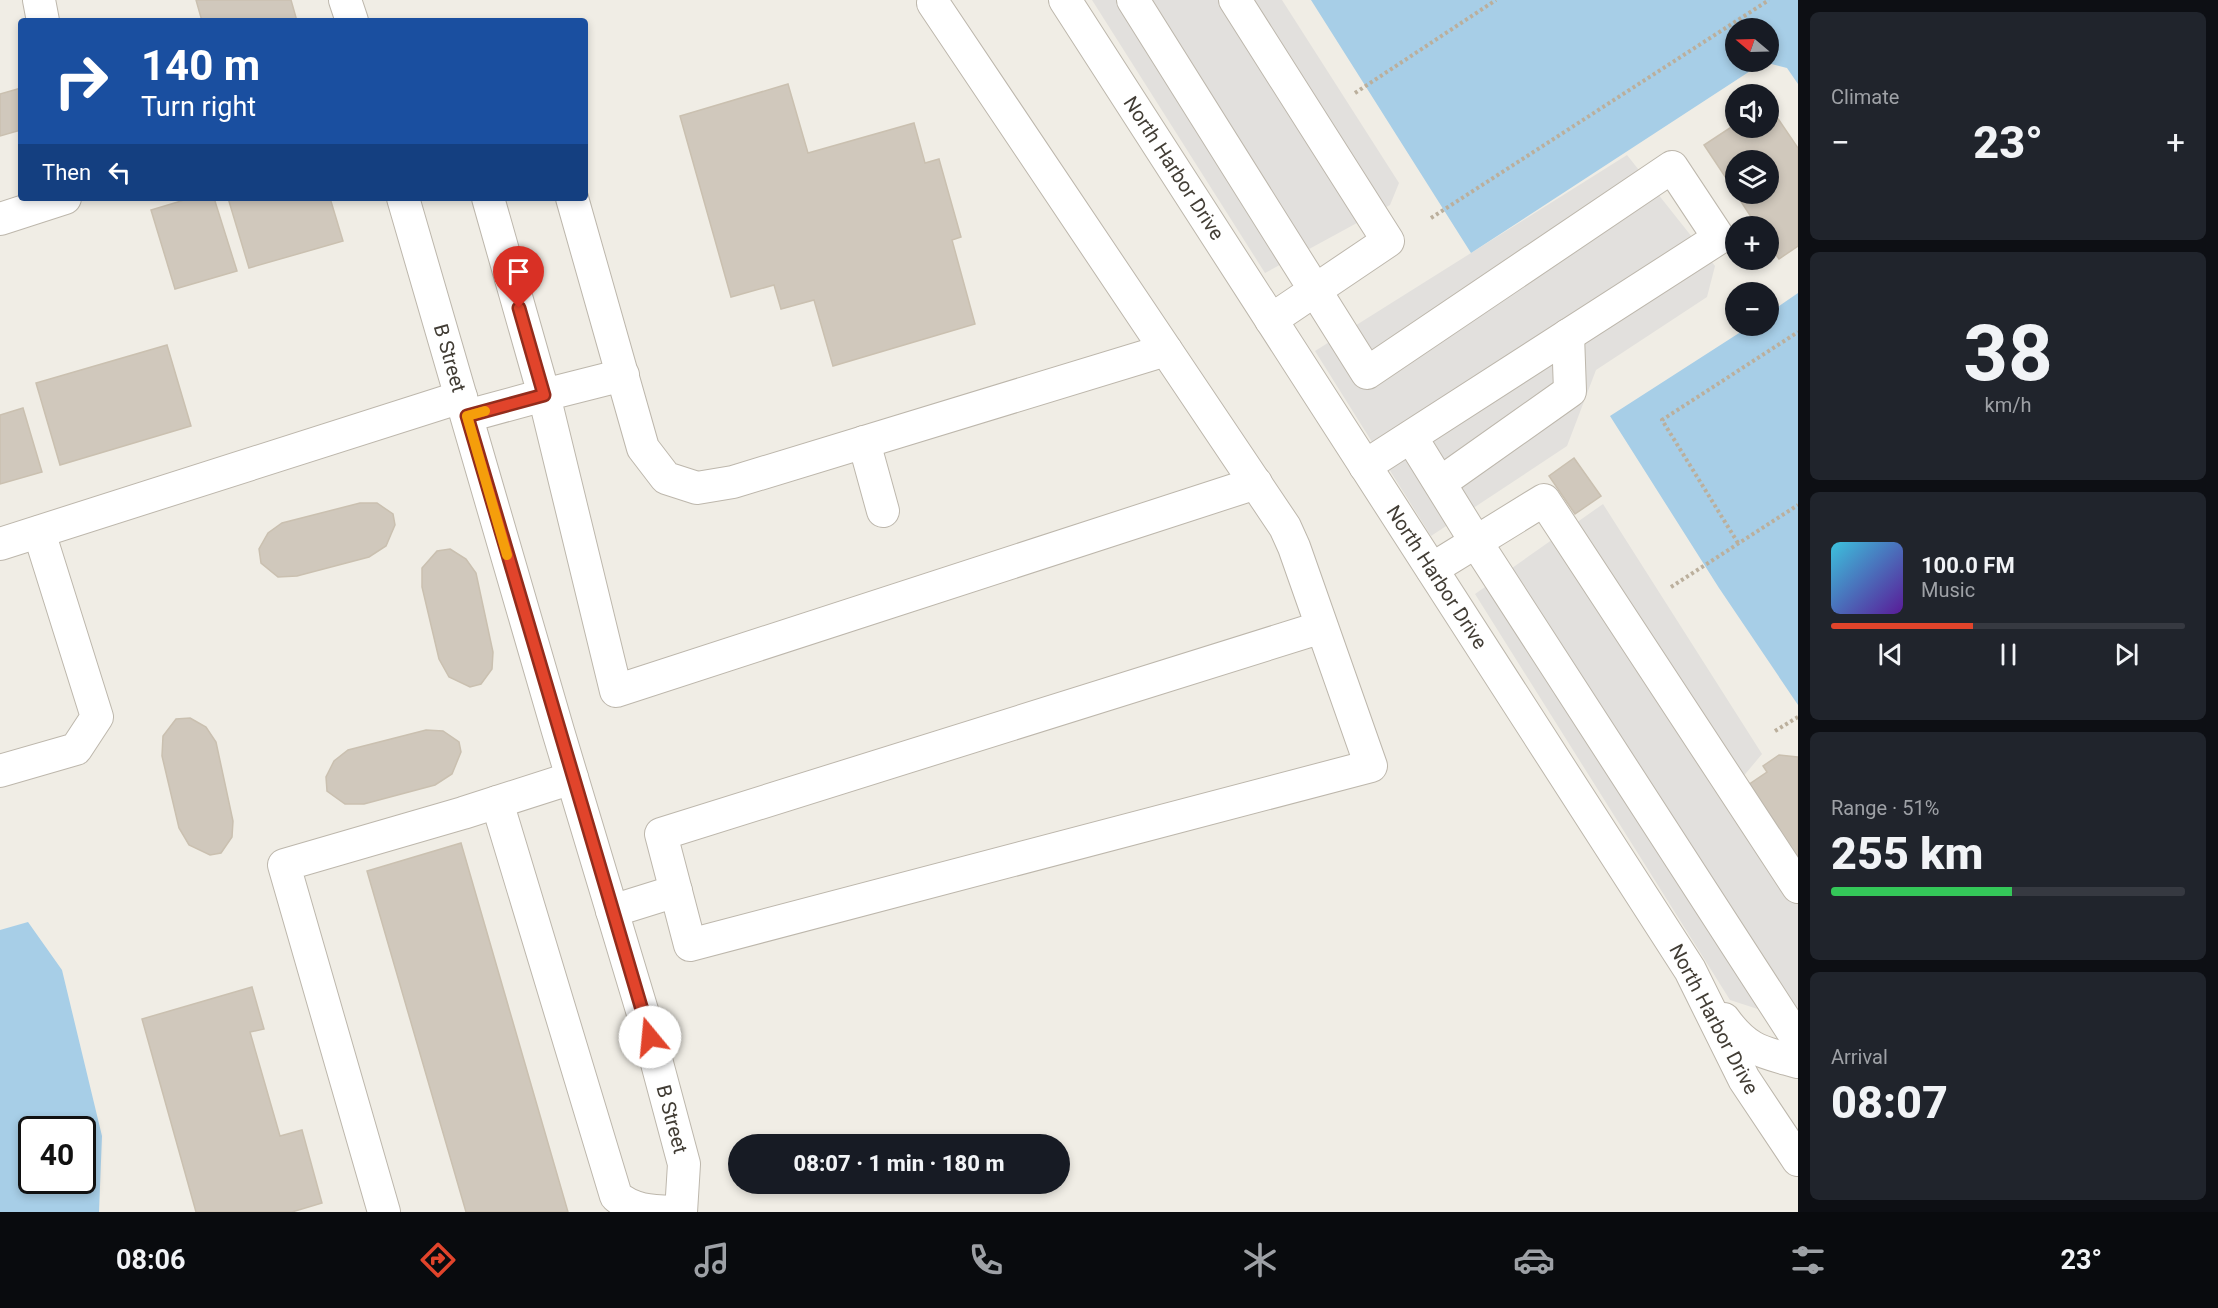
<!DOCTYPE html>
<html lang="en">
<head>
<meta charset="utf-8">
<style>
	:root { --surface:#171b24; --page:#20242c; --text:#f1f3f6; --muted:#9ea1a6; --line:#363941; --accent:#e1442b }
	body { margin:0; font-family:Roboto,sans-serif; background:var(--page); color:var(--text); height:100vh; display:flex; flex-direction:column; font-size:22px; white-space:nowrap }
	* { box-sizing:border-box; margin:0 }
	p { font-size:20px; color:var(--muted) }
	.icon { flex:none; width:33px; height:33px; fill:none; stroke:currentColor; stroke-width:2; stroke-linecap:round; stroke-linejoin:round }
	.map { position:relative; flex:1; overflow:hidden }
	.sheet { display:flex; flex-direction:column; gap:12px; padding:12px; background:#0d0f14; width:420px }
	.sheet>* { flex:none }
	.banner { position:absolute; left:18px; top:18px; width:570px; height:183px; border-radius:6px; box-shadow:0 3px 9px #0003; background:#1a4fa0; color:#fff; overflow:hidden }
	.needle { width:39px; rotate:289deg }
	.tools { position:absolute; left:1725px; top:18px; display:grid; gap:12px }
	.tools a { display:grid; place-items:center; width:54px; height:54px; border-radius:50%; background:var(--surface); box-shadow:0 3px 9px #0003; font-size:30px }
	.speed { position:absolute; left:18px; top:1116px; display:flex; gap:12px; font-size:30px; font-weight:700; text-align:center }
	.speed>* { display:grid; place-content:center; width:78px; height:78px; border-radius:50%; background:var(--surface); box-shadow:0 3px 9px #0003; line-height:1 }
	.speed .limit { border:3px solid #111; border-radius:9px; background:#fff; color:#111 }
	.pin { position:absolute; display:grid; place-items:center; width:51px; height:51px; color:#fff; margin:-62px -26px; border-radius:50% 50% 50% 0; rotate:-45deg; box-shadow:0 0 6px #0007 }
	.pin .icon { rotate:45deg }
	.me { position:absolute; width:66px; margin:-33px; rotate:343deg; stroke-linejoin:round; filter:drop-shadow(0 0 4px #0008) }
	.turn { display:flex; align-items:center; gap:21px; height:126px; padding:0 24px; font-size:27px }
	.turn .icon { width:78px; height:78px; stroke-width:2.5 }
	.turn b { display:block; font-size:42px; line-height:51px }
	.then { display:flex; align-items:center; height:57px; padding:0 24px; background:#0003; gap:12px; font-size:22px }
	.big { font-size:45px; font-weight:800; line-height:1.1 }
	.sheet .tile { flex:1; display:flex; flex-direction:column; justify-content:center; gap:9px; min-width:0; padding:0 21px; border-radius:9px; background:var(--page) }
	.sheet .dial { align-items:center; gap:0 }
	.dial b { font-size:78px; line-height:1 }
	.song { display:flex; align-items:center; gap:18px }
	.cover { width:72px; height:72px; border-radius:9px; background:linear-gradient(135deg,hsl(190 70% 55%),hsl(270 70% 35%)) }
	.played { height:6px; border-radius:3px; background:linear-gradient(90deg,var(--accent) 40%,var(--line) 40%) }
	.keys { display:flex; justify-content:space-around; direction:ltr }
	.heat { display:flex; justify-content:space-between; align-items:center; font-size:33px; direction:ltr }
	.charge { height:9px; border-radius:4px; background:linear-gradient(90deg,#34c759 51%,var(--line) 0) }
	.trip { position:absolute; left:728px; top:1134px; width:342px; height:60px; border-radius:30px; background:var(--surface); box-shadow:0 3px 9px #0003; font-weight:800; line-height:60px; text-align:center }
	.menu { display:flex; height:96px; justify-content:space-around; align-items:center; background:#090b0e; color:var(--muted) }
	.menu .icon { width:42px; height:42px }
	.menu .on { color:var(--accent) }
	.menu b { font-size:27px; color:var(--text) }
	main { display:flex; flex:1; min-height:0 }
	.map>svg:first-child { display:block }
	.parking { fill:#e2e0dd }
	.water { fill:#a7cee7; fill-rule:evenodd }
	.building { fill:#d0c8bc; stroke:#cac0b0; stroke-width:1.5 }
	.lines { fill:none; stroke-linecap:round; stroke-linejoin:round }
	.minor-casing { stroke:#bdb7ac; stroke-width:34 }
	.path { stroke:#bbaf9c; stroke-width:4; stroke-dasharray:3 3; stroke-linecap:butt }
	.minor { stroke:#fff; stroke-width:32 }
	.route-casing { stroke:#922c1c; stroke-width:15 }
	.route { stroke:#e1442b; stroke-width:10 }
	.slow { stroke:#f59e0b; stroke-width:10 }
	.labels { text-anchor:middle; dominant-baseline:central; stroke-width:5; stroke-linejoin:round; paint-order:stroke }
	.street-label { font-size:20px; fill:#423d35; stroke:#fff }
</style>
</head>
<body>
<main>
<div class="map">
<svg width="1798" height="1212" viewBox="0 0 1798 1212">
	<rect width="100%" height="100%" fill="#f0ede5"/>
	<g class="parking">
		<path d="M1092,0h190l117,183 -9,22 -125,68z"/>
		<path d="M1627,155l88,111 -8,31 -111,73 -29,76 -136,90 -116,-185z"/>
		<path d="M1603,504l159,250 -31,37 67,103v128l-68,-22 -255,-406z"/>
	</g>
	<g class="water">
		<path d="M1311,0h487v84l-11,-16 -23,-6 -293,191zM1736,28h32v34h-32z"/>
		<path d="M1798,293v412l-79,-117 -109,-172 140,-90h18l1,-13z"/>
		<path d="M28,922l34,48 40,166 -3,76h-99v-282zM32,1130h50v50h-50z"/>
	</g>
	<g class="building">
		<path d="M196,0h95l6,21h-95z"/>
		<path d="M788,84l20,69 106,-30 11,40 14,-4 22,78 -9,3 23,84 -142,42 -19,-66 -33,9 -7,-24 -43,12 -51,-181z"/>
		<path d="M21,88v42l-21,6v-42z"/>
		<path d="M1768,104l30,44v98l-19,13 -11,-16v-17h-11l-21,-32h32v-34h-32v33l-32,-48 32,-21v4h32z"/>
		<path d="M191,198h23l23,73 -62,18 -24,-79z"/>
		<path d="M228,198h102l13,43 -94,27z"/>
		<path d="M167,345l24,81 -131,39 -24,-82z"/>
		<path d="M23,408l19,64 -42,12v-69z"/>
		<path d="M1574,458l27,38 -26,18 -26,-38z"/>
		<path d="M360,503h17l16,11 2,11 -9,21 -17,11 -72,19 -19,1 -17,-14 -2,-14 9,-16 14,-10z"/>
		<path d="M450,549l16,10 10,14 17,79 -1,17 -11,15 -11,3 -21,-10 -10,-18 -17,-72v-19l15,-17z"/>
		<path d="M190,718l16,9 10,15 17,79 -1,16 -11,16 -11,2 -21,-10 -10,-17 -17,-72 1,-20 13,-17z"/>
		<path d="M426,730l17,1 16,11 2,10 -9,22 -17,11 -71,19h-19l-18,-13 -1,-14 8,-16 14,-11z"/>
		<path d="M1779,755l19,2v108l-50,-80 19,-13 -4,-6z"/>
		<path d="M461,843l107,369h-102l-99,-341z"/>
		<path d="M252,987l12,42 -14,3 30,104 22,-6 20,73 -30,9h-96l-54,-193z"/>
	</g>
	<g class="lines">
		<defs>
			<g id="minor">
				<path d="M39,0l4,21"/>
				<path d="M345,0l7,21"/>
				<path d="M1065,0l625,970 54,109 54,81"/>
				<path d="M1133,0l234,373 305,-206 47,71 -354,228"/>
				<path d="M1235,0l153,241 -117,79"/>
				<path d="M933,3l233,347"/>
				<path d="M403,198l155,533 92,306 34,127 -3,48"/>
				<path d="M572,198l71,250 23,30 31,10 36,-6 433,-132 119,177 9,20 77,219 -681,179 -29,-111 661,-207"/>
				<path d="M0,219l65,-21"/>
				<path d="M623,375l-79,20 72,296 640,-208"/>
				<path d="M467,416l77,-21 -56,-197"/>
				<path d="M1411,437l65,105 322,498"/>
				<path d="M864,442l19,69"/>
				<path d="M1440,483l130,-92 -2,-56"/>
				<path d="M0,544l461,-147"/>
				<path d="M1432,569l112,-69 254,387"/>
				<path d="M0,771l76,-22 21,-32 -58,-185"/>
				<path d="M497,802l119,394c18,16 39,15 64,16"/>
				<path d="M612,911l64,-20"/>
				<path d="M1724,1019c23,32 38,33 74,43"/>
				<path d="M384,1212l-100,-347 179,-52 109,-35"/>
			</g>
		</defs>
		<use href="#minor" class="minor-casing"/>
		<g class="path">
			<path d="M1355,93l141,-93"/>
			<path d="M1431,218l338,-218"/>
			<path d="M1738,543l-76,-123 136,-88"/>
			<path d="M1671,587l127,-82"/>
			<path d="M1775,731l23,-14"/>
		</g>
		<use href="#minor" class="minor"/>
	</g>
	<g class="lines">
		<defs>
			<path id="route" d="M519,308l25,87 -77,21 183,621"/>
		</defs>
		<use href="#route" class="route-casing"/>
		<use href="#route" class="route"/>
		<path class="slow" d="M485,411l-18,5 40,139"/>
	</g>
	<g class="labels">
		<g class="street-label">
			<text transform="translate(1174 168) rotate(57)">North Harbor Drive</text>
			<text transform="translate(450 358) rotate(74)">B Street</text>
			<text transform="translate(1437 577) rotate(57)">North Harbor Drive</text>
			<text transform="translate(1714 1019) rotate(62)">North Harbor Drive</text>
			<text transform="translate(672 1119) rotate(75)">B Street</text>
		</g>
	</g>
</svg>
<div class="tools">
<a><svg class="needle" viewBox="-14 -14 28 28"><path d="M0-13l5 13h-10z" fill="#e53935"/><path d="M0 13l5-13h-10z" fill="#9ea1a6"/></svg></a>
<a><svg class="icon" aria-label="sound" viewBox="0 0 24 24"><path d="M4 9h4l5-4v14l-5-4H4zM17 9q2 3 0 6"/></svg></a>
<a><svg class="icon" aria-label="layers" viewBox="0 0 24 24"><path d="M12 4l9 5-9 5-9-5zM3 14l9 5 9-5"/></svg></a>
<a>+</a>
<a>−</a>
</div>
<div class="speed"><div class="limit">40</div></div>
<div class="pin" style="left:519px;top:308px;background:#d93025"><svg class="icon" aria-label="arrive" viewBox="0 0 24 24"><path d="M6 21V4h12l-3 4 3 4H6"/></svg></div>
<svg class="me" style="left:650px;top:1037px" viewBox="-20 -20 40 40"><circle r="19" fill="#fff"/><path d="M0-13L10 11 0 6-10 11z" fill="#e1442b"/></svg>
<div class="trip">08:07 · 1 min · 180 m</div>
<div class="banner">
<div class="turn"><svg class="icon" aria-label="right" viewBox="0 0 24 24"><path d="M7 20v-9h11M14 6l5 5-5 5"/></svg><div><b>140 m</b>Turn right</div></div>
<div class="then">Then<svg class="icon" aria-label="left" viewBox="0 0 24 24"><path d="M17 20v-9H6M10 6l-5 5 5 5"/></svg></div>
</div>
</div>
<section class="sheet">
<div class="tile"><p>Climate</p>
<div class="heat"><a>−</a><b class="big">23°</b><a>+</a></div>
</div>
<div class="tile dial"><b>38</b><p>km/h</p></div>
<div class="tile">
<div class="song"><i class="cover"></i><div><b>100.0 FM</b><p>Music</p></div></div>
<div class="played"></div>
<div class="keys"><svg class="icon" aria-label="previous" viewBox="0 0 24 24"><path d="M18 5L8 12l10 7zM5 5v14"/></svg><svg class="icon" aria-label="pause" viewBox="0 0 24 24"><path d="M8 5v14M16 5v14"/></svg><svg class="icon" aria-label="next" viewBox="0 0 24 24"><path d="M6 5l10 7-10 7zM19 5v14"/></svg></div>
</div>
<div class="tile"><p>Range · 51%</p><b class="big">255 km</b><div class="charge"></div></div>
<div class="tile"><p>Arrival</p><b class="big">08:07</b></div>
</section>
</main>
<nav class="menu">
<b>08:06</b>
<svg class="icon on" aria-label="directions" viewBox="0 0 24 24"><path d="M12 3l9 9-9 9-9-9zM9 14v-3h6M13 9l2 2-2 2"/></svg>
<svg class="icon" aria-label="music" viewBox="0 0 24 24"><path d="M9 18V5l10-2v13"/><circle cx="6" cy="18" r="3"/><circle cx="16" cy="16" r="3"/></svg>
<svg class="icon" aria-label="phone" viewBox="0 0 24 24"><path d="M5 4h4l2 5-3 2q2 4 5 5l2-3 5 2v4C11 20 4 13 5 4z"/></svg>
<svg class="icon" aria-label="climate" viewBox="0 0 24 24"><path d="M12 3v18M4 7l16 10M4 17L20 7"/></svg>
<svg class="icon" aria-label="car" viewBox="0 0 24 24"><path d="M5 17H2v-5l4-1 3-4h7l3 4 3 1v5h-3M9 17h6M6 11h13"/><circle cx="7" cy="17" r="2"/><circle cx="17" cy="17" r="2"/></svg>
<svg class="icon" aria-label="filters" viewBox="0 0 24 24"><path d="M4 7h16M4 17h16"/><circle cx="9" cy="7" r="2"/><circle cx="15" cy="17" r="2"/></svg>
<b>23°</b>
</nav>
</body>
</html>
